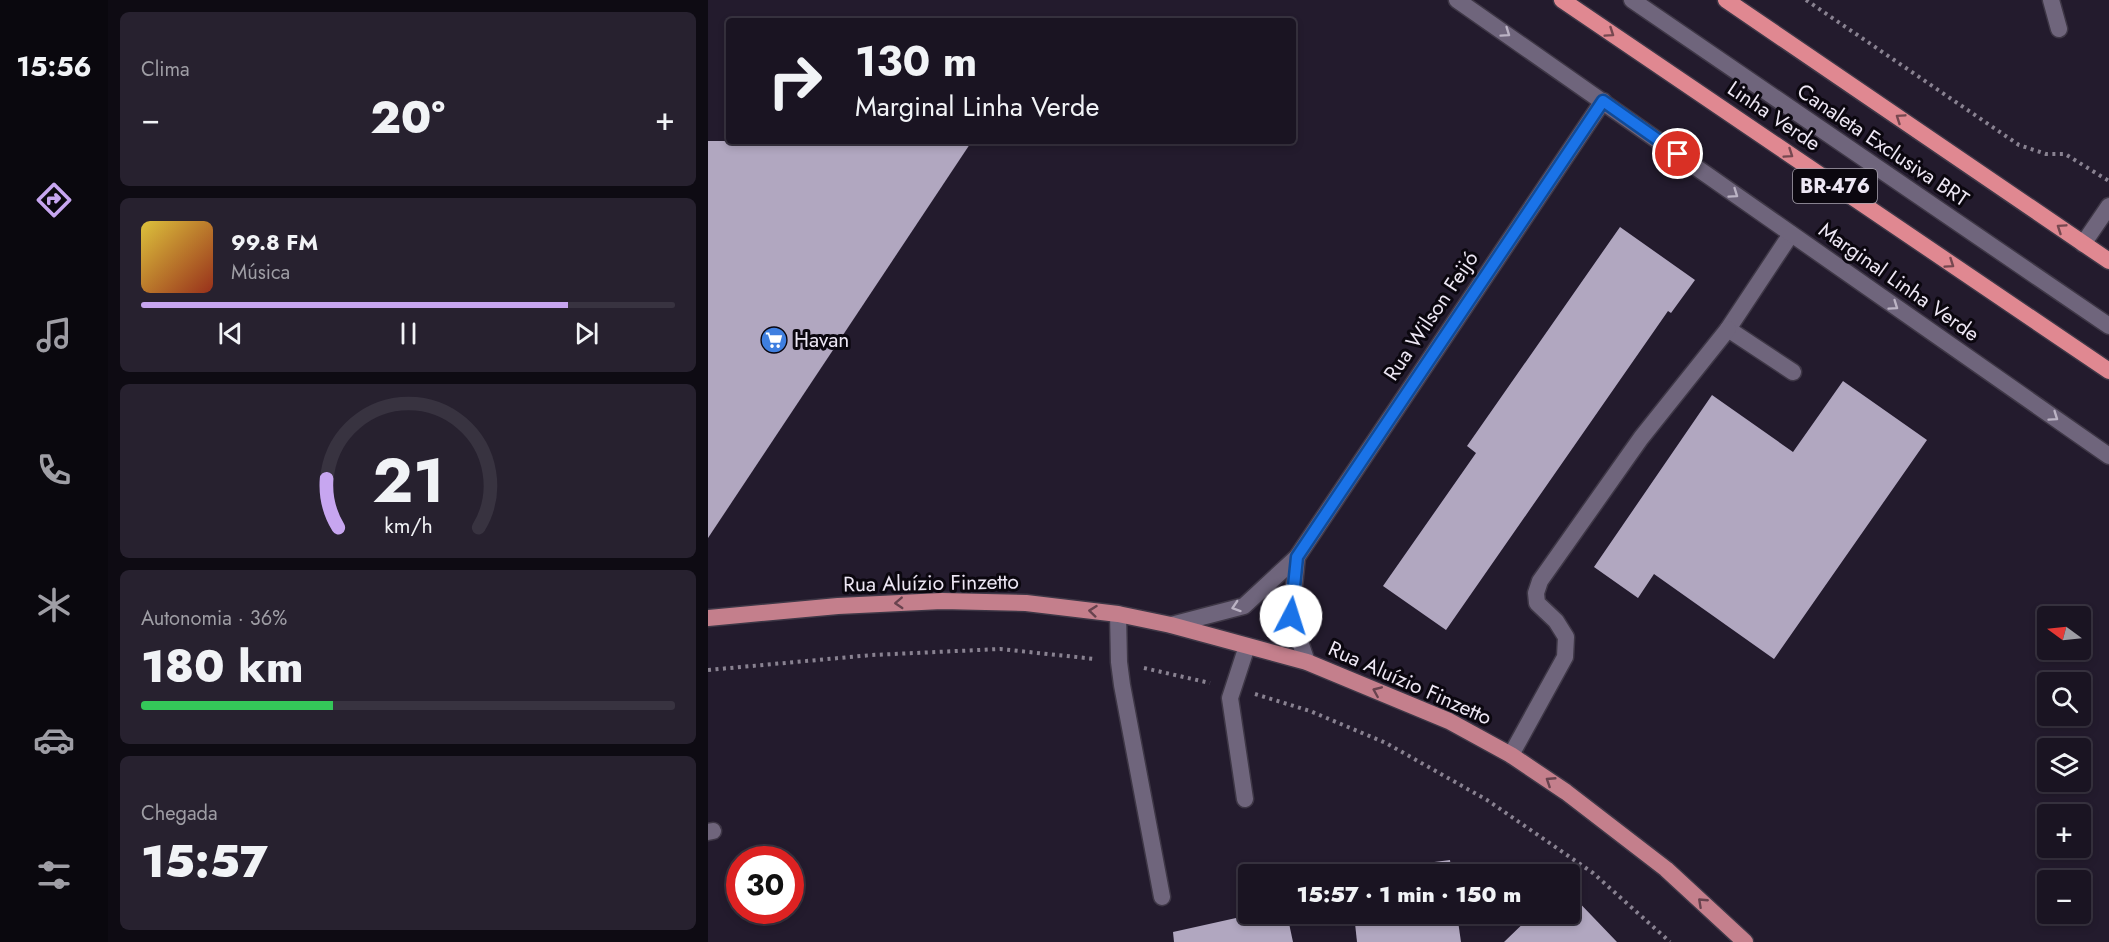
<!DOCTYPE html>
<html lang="pt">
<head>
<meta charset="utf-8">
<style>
	:root { --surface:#1a1422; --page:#27212f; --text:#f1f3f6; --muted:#9f9ea5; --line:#383340; --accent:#c7a6f0 }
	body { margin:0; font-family:Jost,sans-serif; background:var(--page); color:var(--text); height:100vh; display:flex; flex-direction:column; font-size:22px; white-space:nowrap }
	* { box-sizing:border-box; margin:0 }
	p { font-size:20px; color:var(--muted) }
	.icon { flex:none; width:33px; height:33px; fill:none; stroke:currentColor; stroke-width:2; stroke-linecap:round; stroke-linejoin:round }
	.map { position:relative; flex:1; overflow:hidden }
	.sheet { display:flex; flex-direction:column; gap:12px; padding:12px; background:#0e0b13; width:600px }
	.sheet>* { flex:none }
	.hud { position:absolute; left:18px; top:18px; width:570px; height:126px; border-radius:6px; box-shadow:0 3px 9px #0003,0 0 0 2px var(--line); background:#1a1422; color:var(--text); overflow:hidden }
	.needle { width:39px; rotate:285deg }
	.controls { position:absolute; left:1329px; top:606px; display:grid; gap:12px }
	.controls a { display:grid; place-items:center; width:54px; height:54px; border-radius:6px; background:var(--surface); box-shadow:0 3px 9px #0003,0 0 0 2px var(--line); font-size:30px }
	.speed { position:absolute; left:18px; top:846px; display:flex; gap:12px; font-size:30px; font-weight:700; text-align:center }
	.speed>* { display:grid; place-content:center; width:78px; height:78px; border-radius:50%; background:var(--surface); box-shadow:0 3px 9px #0003,0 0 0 2px var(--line); line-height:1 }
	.speed .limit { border:9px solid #d22; background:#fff; color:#111 }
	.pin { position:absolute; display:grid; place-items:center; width:51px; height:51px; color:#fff; margin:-26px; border:3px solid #fff; border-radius:50%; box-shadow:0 2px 6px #0007 }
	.me { position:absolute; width:66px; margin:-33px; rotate:5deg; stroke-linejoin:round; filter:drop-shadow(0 0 4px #0008) }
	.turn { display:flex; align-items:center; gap:21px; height:126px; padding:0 30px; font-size:27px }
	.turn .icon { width:78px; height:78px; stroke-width:2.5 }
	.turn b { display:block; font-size:42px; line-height:51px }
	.big { font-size:45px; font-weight:800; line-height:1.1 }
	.sheet .tile { flex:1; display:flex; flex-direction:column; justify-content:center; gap:9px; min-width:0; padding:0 21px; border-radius:9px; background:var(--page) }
	.sheet .dial { align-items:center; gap:0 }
	.dial svg { height:156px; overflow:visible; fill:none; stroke:var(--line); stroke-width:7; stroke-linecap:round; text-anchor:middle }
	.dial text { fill:var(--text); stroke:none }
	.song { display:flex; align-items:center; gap:18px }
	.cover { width:72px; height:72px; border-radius:9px; background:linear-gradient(135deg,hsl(50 70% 55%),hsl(10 70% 35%)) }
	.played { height:6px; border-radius:3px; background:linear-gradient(90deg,var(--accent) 80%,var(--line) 80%) }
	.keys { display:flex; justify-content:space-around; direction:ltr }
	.heat { display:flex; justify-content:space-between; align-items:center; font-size:33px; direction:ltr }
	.charge { height:9px; border-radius:4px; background:linear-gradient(90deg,#34c759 36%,var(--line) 0) }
	.trip { position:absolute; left:530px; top:864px; width:342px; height:60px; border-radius:6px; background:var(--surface); box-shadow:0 3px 9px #0003,0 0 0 2px var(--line); font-weight:800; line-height:60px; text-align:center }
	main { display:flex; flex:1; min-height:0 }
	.tabs { display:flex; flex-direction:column; width:108px; justify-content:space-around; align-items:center; background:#0a080e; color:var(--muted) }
	.tabs .icon { width:42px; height:42px }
	.tabs .selected { color:var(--accent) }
	.tabs b { font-size:27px; color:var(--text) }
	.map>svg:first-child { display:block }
	.building { fill:#b1a7c0 }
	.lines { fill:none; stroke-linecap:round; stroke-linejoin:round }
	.service-casing { stroke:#3e3746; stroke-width:19 }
	.minor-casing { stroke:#3e3746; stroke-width:19 }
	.secondary-casing { stroke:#3e3746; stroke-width:19 }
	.primary-casing { stroke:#3e3746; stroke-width:19 }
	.trunk-casing { stroke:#3e3746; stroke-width:19 }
	.path { stroke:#898291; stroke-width:4; stroke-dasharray:3 4.5; stroke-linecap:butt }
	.service { stroke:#6f657c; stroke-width:16 }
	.minor { stroke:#6f657c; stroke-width:16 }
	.secondary { stroke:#6f657c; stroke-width:16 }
	.primary { stroke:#c47f8c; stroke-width:16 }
	.trunk { stroke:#e08891; stroke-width:16 }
	.oneway { stroke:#bbb3c4 }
	.oneway2 { stroke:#764850 }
	.oneway3 { stroke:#68434e }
	.route-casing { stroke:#114b97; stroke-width:15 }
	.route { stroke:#1a73e8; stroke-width:10 }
	.labels { text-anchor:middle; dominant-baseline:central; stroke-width:6; stroke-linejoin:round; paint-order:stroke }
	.shield { fill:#0b070f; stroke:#a9a4af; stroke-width:1.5 }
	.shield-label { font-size:20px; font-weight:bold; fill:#ede7f4 }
	.street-label { font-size:21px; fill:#ede7f4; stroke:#0b070f }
	.poi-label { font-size:21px; fill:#ede7f4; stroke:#0b070f; text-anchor:start }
</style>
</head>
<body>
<main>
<nav class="tabs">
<b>15:56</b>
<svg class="icon selected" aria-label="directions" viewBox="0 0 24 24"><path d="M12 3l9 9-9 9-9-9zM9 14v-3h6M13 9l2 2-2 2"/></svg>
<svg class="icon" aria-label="music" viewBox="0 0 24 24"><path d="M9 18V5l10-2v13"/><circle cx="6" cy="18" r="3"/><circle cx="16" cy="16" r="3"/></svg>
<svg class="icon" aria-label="phone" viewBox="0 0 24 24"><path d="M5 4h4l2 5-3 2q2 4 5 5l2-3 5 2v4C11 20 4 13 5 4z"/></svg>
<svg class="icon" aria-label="climate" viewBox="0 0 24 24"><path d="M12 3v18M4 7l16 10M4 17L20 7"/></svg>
<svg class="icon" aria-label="car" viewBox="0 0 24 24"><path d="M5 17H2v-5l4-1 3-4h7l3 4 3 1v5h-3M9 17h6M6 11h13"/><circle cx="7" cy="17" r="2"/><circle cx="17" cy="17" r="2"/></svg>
<svg class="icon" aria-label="filters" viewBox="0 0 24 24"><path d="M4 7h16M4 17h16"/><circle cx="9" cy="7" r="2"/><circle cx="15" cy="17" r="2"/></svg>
</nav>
<section class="sheet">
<div class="tile"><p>Clima</p>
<div class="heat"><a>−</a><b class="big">20°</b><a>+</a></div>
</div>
<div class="tile">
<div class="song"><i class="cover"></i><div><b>99.8 FM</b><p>Música</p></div></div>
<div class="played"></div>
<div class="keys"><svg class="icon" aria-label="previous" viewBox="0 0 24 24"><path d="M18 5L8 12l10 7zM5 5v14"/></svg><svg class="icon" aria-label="pause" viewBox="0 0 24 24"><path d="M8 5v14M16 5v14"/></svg><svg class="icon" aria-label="next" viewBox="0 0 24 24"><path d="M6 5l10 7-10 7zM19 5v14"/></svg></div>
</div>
<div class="tile dial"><svg viewBox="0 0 100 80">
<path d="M14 69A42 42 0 1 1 86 69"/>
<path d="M14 69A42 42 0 0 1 8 44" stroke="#c7a6f0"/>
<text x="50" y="56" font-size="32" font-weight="700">21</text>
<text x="50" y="72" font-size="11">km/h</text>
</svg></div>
<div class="tile"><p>Autonomia · 36%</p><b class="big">180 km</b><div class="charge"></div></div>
<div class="tile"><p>Chegada</p><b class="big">15:57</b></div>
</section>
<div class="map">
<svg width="1401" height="942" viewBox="0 0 1401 942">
	<rect width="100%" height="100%" fill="#231b2d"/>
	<g class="building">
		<path d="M0,141h264l-264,397z"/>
		<path d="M912,227l75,53 -24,33 -3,-2 -222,319 -63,-44 93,-133 -9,-7z"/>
		<path d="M1135,381l84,59 -153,219 -120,-85 -16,24 -44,-31 118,-172 81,57z"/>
		<path d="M742,860l2,14h-104v-1z"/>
		<path d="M861,892l48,50h-113l29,-28h36z"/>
		<path d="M546,914h33l6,28h-119l-1,-10z"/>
		<path d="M646,914h103l4,28h-104z"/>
	</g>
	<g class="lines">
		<defs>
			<g id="service">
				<path d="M924,0l477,326"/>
				<path d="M1343,0l8,29"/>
				<path d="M1083,234l-63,95 65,43"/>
				<path d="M1375,244l26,-38"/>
				<path d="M410,614l1,48 3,23 40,212"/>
				<path d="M803,755l54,-98 1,-20 -10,-16 -19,-18 -1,-10 4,-12 101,-143 87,-109"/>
				<path d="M537,799l-15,-101 17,-52"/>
				<path d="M0,832l5,-1"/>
			</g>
			<g id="minor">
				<path d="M589,557l-6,59 16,46"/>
				<path d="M463,625l73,-19 53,-49 306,-456"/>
			</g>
			<path id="secondary" d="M749,0l652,456"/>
			<path id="primary" d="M0,618l130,-12 104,-5 84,2 92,11 53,11 136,37 142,59 62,34 55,37 100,77 79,73"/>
			<g id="trunk">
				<path d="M854,0l547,371"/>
				<path d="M1018,0l383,261"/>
			</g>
		</defs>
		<use href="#service" class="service-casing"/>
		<use href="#minor" class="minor-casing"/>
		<use href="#secondary" class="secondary-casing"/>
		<use href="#primary" class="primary-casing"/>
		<use href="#trunk" class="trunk-casing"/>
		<g class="path">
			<path d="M1098,0l213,145 27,9h19l44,27"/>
			<path d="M436,668l66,15"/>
			<path d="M0,670l164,-15 128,-6 95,10"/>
			<path d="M547,694l55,17 76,32 101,57 106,73 77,69"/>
		</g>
		<use href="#service" class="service"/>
		<use href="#minor" class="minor"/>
		<use href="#secondary" class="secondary"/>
		<use href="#primary" class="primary"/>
		<use href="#trunk" class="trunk"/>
	</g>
	<defs><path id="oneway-chevron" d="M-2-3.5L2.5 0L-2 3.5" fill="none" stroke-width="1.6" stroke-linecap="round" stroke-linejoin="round" transform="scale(1.5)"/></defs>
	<g class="oneway">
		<use href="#oneway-chevron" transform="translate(798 33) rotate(35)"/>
		<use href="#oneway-chevron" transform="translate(1026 194) rotate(35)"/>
		<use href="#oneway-chevron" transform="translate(1186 306) rotate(35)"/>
		<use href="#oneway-chevron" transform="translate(1346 417) rotate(35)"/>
		<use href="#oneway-chevron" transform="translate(528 607) rotate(162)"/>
	</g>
	<g class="oneway2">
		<use href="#oneway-chevron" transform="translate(902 33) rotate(34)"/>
		<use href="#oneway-chevron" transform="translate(1192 118) rotate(-146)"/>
		<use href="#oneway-chevron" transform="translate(1081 154) rotate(34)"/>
		<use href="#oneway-chevron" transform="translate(1353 228) rotate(-146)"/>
		<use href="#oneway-chevron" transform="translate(1242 264) rotate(34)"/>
	</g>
	<g class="oneway3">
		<use href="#oneway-chevron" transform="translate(191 603) rotate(177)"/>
		<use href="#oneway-chevron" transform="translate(385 611) rotate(-174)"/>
		<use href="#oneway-chevron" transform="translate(669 691) rotate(-157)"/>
		<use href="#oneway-chevron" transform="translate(842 781) rotate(-147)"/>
		<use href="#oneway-chevron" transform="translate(994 902) rotate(-137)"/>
	</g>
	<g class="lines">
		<defs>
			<path id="route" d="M583,616l6,-59 306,-456 75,53"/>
		</defs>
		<use href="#route" class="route-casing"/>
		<use href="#route" class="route"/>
	</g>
	<defs>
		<symbol id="supermarket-disc" viewBox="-11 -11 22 22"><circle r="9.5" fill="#3f7fe0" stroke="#0b070f"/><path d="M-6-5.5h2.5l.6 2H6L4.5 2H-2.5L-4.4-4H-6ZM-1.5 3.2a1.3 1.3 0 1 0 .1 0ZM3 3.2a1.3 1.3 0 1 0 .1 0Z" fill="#fff"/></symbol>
	</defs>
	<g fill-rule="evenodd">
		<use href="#supermarket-disc" x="51" y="325" width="30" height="30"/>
	</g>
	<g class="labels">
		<rect class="shield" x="1085" y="169" width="84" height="34" rx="4.5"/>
		<g class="shield-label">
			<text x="1127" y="186">BR-476</text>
		</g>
		<g class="street-label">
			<text transform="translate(1066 116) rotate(34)">Linha Verde</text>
			<text transform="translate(1175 145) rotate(34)">Canaleta Exclusiva BRT</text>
			<text transform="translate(1191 282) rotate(35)">Marginal Linha Verde</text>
			<text transform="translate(723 316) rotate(-56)">Rua Wilson Feijó</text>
			<text transform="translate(223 583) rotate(-1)">Rua Aluízio Finzetto</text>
			<text transform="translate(702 683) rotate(24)">Rua Aluízio Finzetto</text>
		</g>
		<g class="poi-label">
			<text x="86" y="340">Havan</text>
		</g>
	</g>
</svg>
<div class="controls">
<a><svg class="needle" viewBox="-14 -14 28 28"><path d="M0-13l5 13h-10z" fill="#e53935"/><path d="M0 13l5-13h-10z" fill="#9f9ea5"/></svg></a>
<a><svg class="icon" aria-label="search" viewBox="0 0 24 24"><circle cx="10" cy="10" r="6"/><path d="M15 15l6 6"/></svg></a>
<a><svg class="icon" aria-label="layers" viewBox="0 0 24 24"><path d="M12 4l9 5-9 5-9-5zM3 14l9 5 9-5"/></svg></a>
<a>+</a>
<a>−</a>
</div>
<div class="speed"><div class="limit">30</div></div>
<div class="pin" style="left:970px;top:154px;background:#d93025"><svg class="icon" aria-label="arrive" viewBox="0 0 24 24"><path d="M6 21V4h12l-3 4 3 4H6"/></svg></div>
<svg class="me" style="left:583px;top:616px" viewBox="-20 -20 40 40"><circle r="19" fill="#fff"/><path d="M0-13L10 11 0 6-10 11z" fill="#1a73e8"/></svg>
<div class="trip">15:57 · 1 min · 150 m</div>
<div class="hud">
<div class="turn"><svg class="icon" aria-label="right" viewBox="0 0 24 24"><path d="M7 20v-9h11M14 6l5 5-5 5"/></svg><div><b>130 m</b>Marginal Linha Verde</div></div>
</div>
</div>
</main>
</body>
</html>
